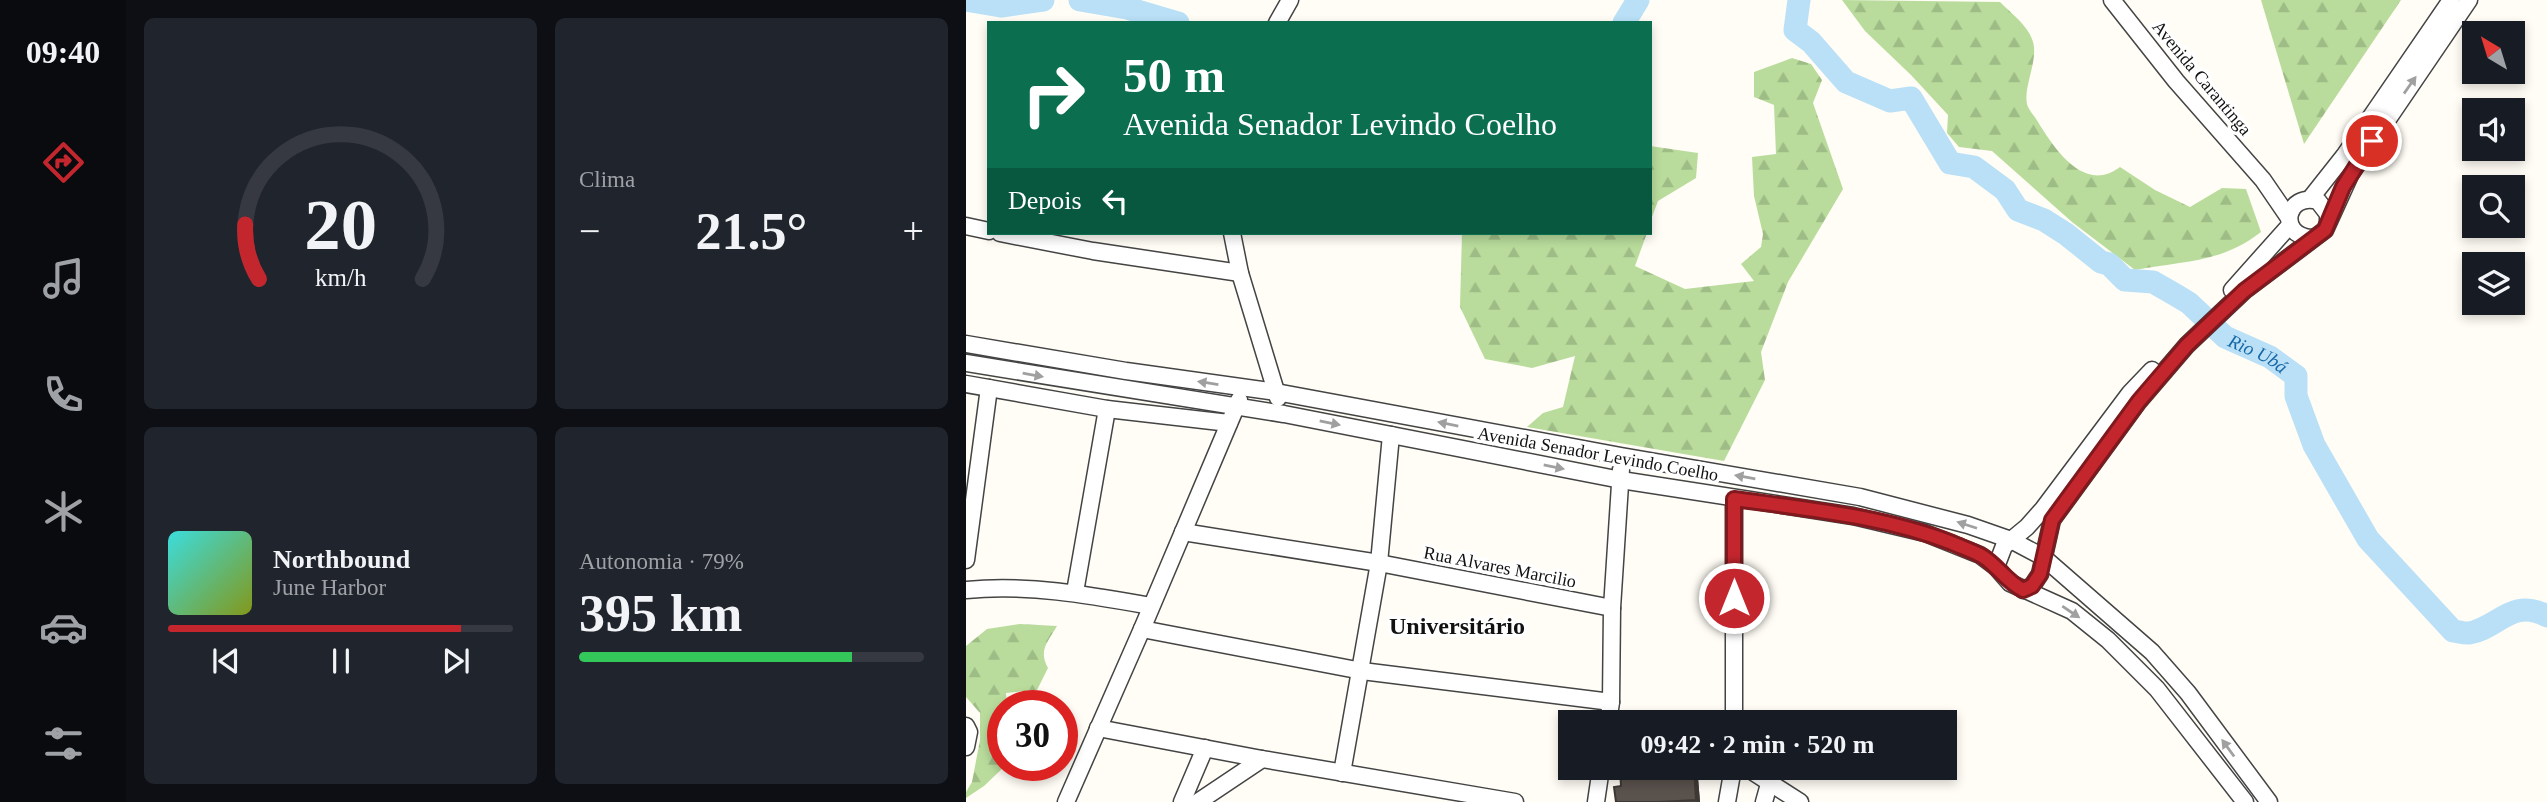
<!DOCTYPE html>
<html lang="pt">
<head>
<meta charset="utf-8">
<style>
	:root { --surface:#171b24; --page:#20242c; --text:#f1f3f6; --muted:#9ea1a6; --line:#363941; --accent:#c4262e }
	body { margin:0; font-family:Georgia,serif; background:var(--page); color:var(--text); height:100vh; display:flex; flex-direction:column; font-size:26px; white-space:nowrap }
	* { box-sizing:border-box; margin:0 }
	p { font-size:23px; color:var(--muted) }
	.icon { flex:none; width:38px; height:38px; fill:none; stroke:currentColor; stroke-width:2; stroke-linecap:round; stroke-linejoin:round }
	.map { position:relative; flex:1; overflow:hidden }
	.panel { display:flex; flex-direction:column; gap:18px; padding:18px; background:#0d0f14; width:840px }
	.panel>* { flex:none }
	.guide { position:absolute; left:21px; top:21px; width:665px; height:214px; border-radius:0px; box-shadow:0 4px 10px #0003; background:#0b6e4f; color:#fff; overflow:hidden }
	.needle { width:46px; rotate:322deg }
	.controls { position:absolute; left:1496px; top:21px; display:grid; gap:14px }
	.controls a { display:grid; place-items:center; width:63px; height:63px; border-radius:0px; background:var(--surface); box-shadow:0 4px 10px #0003; font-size:35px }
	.speed { position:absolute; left:21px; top:690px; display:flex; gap:14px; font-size:35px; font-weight:700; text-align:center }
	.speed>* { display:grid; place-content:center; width:91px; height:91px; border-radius:50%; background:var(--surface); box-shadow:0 4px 10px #0003; line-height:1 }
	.speed .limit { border:10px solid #d22; background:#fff; color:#111 }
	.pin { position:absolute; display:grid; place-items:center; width:60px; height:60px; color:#fff; margin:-30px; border:4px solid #fff; border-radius:50%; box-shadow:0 2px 7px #0007 }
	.me { position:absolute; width:77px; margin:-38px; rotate:0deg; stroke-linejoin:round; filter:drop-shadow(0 0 5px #0008) }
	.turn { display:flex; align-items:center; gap:24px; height:147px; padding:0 21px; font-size:32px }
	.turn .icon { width:91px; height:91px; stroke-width:2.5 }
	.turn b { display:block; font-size:49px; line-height:60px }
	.then { display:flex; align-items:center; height:66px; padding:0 21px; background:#0003; gap:14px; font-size:26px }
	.big { font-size:52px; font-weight:700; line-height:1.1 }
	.panel .tile { flex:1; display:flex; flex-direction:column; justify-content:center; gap:10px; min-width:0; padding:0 24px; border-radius:10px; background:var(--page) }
	.panel .dial { align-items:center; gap:0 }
	.dial svg { height:182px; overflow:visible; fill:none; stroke:var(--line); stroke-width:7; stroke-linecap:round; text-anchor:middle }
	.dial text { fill:var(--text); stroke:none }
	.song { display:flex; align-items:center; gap:21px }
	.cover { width:84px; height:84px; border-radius:10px; background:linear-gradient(135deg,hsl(180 70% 55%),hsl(70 70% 35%)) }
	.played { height:7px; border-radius:4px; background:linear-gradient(90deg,var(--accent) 85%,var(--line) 85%) }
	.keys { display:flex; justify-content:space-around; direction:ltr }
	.heat { display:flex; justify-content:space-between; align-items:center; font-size:38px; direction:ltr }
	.charge { height:10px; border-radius:5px; background:linear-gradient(90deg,#34c759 79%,var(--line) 0) }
	.panel .tiles { flex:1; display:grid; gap:18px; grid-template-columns:repeat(2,1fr) }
	.trip { position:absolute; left:592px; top:710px; width:399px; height:70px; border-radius:0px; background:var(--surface); box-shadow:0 4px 10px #0003; font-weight:700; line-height:70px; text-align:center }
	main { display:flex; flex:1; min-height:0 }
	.dock { display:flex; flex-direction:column; width:126px; justify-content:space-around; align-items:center; background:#090b0e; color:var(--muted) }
	.dock .icon { width:49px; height:49px }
	.dock .active { color:var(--accent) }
	.dock b { font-size:32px; color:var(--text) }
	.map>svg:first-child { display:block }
	.forest { fill:url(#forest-firs) }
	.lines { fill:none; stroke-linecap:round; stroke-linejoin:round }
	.river { stroke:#b9e0f7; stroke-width:23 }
	.minor-casing { stroke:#444; stroke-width:19 }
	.minor { stroke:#fff; stroke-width:16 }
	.wall { fill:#4d4742 }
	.shaded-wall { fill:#3f3936 }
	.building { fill:#5a524d; stroke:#3f3936; stroke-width:2 }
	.oneway { fill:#a0a0a0 }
	.route-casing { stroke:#7f191e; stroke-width:18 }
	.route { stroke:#c4262e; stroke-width:12 }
	.labels { text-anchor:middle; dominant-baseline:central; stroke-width:7; stroke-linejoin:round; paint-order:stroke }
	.street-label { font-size:18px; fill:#111; stroke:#fff }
	.water-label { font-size:19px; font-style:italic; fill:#1768a6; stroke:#fff }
	.district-label { font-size:24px; font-weight:bold; fill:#111; stroke:#fff }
</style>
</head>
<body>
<main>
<nav class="dock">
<b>09:40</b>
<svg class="icon active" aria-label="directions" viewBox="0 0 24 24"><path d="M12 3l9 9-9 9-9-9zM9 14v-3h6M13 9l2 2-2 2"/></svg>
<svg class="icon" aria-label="music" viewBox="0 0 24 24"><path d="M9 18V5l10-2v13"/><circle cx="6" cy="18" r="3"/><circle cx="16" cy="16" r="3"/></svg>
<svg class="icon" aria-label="phone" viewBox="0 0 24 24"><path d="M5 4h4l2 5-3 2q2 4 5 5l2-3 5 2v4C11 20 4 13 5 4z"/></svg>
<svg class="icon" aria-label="climate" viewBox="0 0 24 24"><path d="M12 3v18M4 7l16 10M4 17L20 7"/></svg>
<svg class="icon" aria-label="car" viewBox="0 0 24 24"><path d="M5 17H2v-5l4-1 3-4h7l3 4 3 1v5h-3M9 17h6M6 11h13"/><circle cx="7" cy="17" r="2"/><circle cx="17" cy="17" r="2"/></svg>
<svg class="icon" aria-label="filters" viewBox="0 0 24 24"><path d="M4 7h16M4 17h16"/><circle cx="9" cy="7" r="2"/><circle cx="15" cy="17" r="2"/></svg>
</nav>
<section class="panel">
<div class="tiles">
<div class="tile dial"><svg viewBox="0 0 100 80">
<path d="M14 69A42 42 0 1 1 86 69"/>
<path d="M14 69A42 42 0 0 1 8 45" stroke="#c4262e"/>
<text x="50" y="56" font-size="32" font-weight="700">20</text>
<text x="50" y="72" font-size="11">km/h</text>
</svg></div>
<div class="tile"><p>Clima</p>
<div class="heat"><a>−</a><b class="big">21.5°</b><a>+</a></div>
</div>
<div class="tile">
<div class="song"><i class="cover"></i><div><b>Northbound</b><p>June Harbor</p></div></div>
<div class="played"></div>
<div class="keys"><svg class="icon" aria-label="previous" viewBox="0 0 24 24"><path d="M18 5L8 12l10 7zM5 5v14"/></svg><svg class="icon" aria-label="pause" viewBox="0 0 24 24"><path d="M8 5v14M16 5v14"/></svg><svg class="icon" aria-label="next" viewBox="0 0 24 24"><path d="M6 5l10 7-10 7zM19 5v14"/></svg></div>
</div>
<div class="tile"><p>Autonomia · 79%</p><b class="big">395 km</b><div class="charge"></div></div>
</div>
</section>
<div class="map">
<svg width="1581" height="802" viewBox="0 0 1581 802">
	<defs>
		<pattern id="forest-firs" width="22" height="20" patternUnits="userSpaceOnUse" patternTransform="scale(1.75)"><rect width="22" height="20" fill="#b9dc9c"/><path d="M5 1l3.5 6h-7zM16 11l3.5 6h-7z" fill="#9ebc85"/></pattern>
	</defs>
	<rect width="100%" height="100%" fill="#fffdf5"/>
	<g class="forest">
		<path d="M876,0l158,2c10,10 27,23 32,37 8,19 -9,47 -5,65 1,5 8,13 11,18 17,28 47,72 82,45l35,23 35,17 32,-19 24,1 15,43c-39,31 -79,29 -126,38l-63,-48 -80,-71 -33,-4 -12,-14 1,-18 -37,-40 -46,-44z"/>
		<path d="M1295,0h140l-97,144z"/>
		<path d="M826,58l19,6 11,16 -9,23 30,86 -55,93 -27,70 4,28 -41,81 -197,-34 16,-14 20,-6 12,-51 -43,12 -47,-9 -25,-52 2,-74h185l-12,33 50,23 69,-8 -13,-17 20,-17 2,-13 -9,-38 -2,-39 24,-3 -2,-49 -20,-8v-25z"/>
		<path d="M684,146l48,7 -2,25 -38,23 -8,21z"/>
		<path d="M54,624l37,2c-9,16 -19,24 -9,42l-11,22 -31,3 1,12h-4v60h3l-22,21 -18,12v-6l6,-10 8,-42v-27l-14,-16v-51l21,-17z"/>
	</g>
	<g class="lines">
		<g class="river">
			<path d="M0,0l35,6 42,-6"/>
			<path d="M114,0l47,8 51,15"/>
			<path id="s1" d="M833,0l-4,30 16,12 35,40 44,19 21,-3 39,65 24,4 31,23 13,20 26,10 22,14 35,28 8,2 16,16 28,2 21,12 15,9 36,34 45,20 26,19v20l18,49 54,94 85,92c4,0 12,3 16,2 28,-4 43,-36 78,-17"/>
			<path d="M658,23l14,-23"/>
		</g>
		<defs>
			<g id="minor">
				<path d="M1146,0l64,81 87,99 26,38"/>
				<path d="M311,23l13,-23"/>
				<path d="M1344,199l34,-43 107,-156"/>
				<path d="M0,226l23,5"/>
				<path d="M34,233l93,18 147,22"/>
				<path d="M266,233l8,40 38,125"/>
				<path d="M1345,238c-34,-3 -25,-46 7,-37l10,13v8"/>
				<path d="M1266,290l58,-65"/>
				<path d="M0,344l160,27 150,21 345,64 239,41 108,28 43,15 32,17 109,95 36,41 81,109"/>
				<path d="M0,363l318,51 337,66 232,36 72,17 55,22 16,12 14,16 62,28 36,29 49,49 88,113"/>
				<path d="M0,384l141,25 122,14"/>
				<path d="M768,499v224"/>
				<path d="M217,532l196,31 233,45"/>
				<path d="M0,560l23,-172"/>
				<path d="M1030,567l8,-21 23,-19 16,-18 87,-116 22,-23"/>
				<path d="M0,590c63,-6 123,5 185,16"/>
				<path d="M1057,590l9,-4 8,-12 12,-54 87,-119 48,-56 57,-54 81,-61 25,-55 119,-175"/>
				<path d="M109,592l32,-183"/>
				<path d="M176,629l220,42 249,31"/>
				<path d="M642,723l3,-21 1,-94 9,-139"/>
				<path d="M0,726l3,6 -3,15"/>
				<path d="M132,728l164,31 253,43"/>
				<path d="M781,768l53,34"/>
				<path d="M376,773l37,-210 12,-128"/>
				<path d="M100,802l76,-173 97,-229"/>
				<path d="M216,802l23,-54"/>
				<path d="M232,802l64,-43"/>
				<path d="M630,802l5,-34"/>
				<path d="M761,802l6,-34"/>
				<path d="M798,802l5,-18"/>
			</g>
		</defs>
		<use href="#minor" class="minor-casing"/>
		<use href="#minor" class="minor"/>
	</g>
	<path class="wall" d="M654,768h86l1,9 -9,1 2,24h-84l5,-16z"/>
	<path class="shaded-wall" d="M729,768l3,10 2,24h-3l-1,-2z"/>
	<g class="building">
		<path d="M742,721v2h-33z"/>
		<path d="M654,768h74l2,32 -37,2h-43l-2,-15 7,-1z"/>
	</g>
	<defs><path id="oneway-solid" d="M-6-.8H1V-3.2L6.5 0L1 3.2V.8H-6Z" transform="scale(1.75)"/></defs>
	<g class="oneway">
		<use href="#oneway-solid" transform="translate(1444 85) rotate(-55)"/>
		<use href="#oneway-solid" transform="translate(67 375) rotate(10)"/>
		<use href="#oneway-solid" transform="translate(242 383) rotate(-171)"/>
		<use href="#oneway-solid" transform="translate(364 423) rotate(11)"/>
		<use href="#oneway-solid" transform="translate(482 424) rotate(-169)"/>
		<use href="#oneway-solid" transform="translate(588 467) rotate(11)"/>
		<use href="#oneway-solid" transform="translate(779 477) rotate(-170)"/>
		<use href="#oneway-solid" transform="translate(1001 525) rotate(-162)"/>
		<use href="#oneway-solid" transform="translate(1105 612) rotate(34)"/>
		<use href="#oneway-solid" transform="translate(1262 748) rotate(-126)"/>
	</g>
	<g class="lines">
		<defs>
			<path id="route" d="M768,598v-99c73,10 149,17 218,44 9,4 21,8 30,13 16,10 24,25 41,34l9,-4 8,-12 12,-54 87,-119 48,-56 57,-54 81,-61 18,-43 29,-46"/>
		</defs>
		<use href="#route" class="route-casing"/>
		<use href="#route" class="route"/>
	</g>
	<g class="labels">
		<g class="street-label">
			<text transform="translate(1236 78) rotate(50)">Avenida Carantinga</text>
			<text transform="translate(632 454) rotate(10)">Avenida Senador Levindo Coelho</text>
			<text transform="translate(534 567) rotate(11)">Rua Alvares Marcilio</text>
		</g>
		<g class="water-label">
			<text stroke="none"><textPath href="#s1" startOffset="621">Rio Ubá</textPath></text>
		</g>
		<g class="district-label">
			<text x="491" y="626">Universitário</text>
		</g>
	</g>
</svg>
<div class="controls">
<a><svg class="needle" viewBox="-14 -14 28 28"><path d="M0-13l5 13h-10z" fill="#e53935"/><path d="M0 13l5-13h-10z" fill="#9ea1a6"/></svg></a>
<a><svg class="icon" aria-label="sound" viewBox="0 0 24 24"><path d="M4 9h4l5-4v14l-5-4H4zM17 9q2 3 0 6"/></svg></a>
<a><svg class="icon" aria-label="search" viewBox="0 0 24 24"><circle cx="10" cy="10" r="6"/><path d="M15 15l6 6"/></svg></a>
<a><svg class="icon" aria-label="layers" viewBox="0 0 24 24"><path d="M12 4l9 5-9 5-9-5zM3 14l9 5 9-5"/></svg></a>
</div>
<div class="speed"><div class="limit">30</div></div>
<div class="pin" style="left:1406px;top:141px;background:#d93025"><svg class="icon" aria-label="arrive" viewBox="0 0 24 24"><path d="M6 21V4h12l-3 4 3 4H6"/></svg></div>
<svg class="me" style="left:768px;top:598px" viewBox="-20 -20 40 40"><circle r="17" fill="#c4262e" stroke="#fff" stroke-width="3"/><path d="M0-11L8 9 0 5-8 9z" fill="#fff"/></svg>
<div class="trip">09:42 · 2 min · 520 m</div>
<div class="guide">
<div class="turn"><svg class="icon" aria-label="right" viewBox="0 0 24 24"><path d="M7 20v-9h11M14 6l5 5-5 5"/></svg><div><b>50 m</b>Avenida Senador Levindo Coelho</div></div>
<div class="then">Depois<svg class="icon" aria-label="left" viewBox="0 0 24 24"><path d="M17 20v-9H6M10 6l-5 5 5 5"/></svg></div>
</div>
</div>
</main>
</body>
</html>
